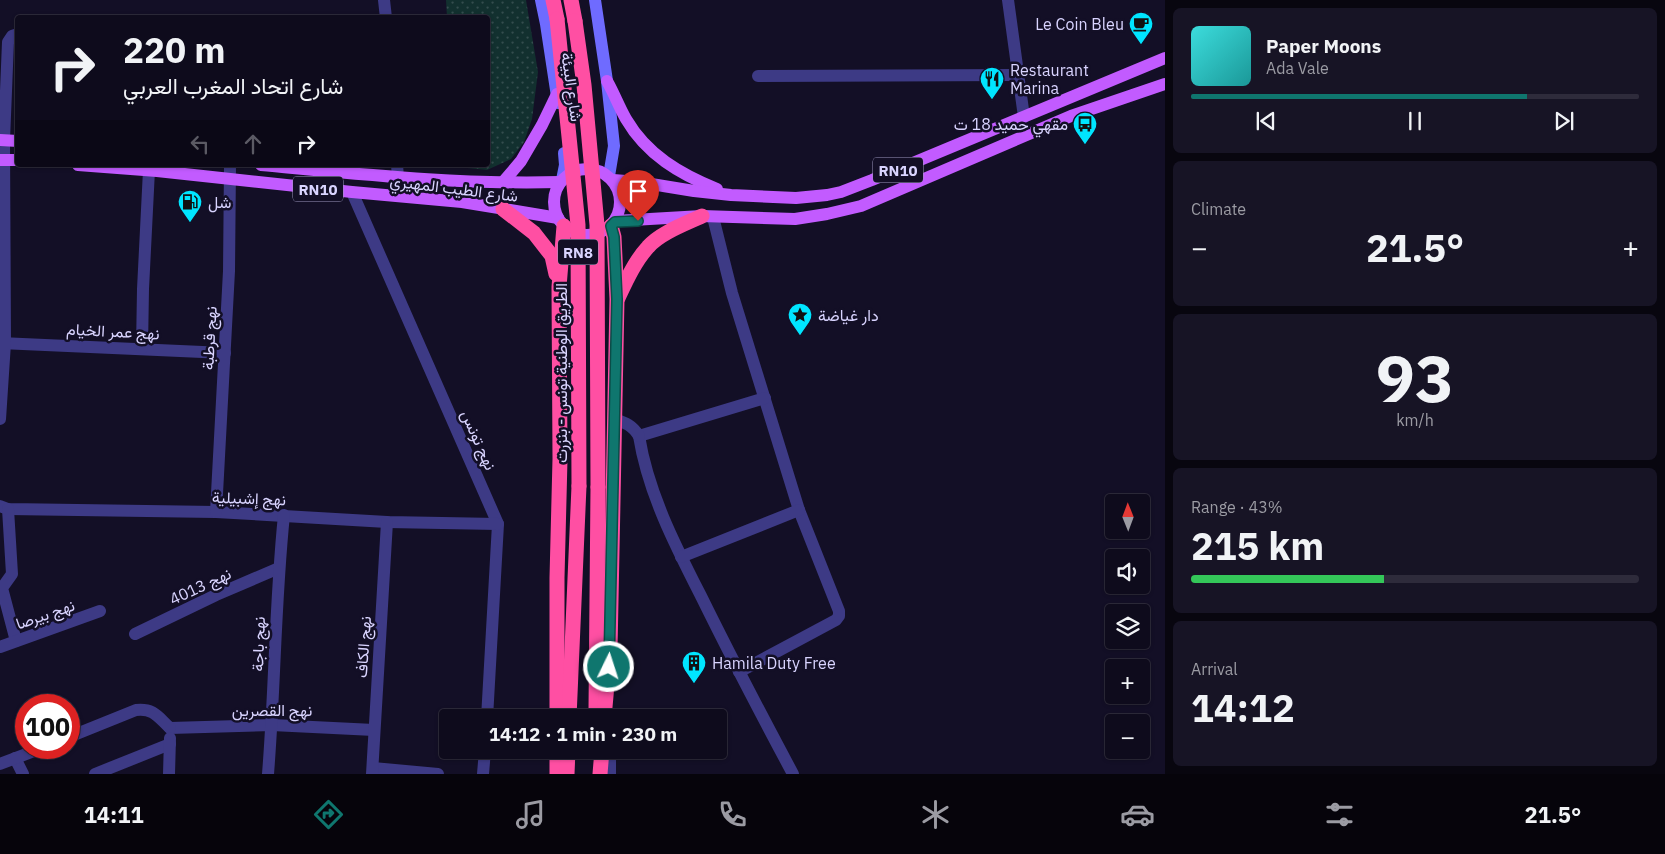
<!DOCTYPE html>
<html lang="en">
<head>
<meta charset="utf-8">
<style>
	:root { --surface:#0e0b1c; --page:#171425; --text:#f1f3f6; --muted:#9b9ba3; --line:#2e2b3b; --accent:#0f766e }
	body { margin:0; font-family:"IBM Plex Sans",Vazirmatn,sans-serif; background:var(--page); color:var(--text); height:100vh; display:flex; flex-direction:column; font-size:19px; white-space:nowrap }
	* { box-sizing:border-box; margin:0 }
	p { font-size:16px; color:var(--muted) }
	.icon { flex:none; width:28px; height:28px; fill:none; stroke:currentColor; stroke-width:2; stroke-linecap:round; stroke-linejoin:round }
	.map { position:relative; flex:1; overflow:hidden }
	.drawer { display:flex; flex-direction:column; gap:8px; padding:8px; background:#08060f; width:500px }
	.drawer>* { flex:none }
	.banner { position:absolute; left:15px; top:15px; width:475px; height:152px; border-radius:5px; box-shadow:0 1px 4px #0004,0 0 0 1px var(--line); background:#0e0b1c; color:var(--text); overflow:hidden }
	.needle { width:32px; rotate:359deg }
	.buttons { position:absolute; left:1105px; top:494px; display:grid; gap:10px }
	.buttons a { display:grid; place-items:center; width:45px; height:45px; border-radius:5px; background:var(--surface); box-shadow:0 1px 4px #0004,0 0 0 1px var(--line); font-size:25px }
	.speed { position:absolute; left:15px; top:694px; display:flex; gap:10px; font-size:25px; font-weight:700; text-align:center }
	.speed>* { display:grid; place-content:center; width:65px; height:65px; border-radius:50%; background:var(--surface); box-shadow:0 1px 4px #0004,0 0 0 1px var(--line); line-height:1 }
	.speed .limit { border:8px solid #d22; background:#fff; color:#111 }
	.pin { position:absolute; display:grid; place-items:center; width:42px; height:42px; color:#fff; margin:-51px -21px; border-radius:50% 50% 50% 0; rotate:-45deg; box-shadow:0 0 5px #0007 }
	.pin .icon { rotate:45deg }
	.me { position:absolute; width:55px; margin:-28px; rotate:4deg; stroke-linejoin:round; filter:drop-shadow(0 0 4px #0008) }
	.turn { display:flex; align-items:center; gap:18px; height:105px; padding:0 25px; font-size:22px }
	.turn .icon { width:65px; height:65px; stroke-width:2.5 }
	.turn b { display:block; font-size:35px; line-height:42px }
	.lanes { display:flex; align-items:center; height:48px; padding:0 25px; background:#0003; justify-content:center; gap:25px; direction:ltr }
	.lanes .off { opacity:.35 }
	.big { font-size:38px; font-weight:800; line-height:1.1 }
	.drawer .widget { flex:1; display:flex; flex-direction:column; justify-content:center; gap:8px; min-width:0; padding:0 18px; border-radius:8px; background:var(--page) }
	.drawer .dial { align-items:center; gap:0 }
	.dial b { font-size:65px; line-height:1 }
	.song { display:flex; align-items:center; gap:15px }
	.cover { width:60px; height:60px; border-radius:8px; background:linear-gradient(135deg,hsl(180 70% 55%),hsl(180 70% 35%)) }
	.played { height:5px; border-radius:2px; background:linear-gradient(90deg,var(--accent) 75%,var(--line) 75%) }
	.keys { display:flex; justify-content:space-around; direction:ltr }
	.heat { display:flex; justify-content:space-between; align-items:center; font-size:28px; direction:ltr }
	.charge { height:8px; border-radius:4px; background:linear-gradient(90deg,#34c759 43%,var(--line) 0) }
	.trip { position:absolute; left:439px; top:709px; width:288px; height:50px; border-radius:5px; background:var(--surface); box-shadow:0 1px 4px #0004,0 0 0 1px var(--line); font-weight:800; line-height:50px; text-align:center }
	.tabs { display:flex; height:80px; justify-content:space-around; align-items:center; background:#06040b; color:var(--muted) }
	.tabs .icon { width:35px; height:35px }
	.tabs .current { color:var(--accent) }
	.tabs b { font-size:22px; color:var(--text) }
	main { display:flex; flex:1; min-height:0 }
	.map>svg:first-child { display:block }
	.park { fill:url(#park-dots) }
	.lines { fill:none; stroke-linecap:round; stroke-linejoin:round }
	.minor { stroke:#3d3a85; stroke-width:12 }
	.secondary { stroke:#6f6bff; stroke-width:12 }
	.primary { stroke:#c25bff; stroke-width:12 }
	.motorway { stroke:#ff4fa3; stroke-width:15 }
	.motorway-bridge { stroke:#ff4fa3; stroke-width:15 }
	.route-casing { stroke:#0a4d48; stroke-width:12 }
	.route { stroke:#0f766e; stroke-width:9 }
	.labels { text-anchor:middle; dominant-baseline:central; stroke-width:5; stroke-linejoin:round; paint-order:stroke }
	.shield { fill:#130f26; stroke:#9e99be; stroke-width:1 }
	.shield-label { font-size:15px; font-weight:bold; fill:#d9d4ff }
	.poi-label { font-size:16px; fill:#d9d4ff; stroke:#130f26; text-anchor:start }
	.street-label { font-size:16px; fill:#d9d4ff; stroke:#130f26 }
</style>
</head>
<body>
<main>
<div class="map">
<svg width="1165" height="774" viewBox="0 0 1165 774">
	<defs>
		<pattern id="park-dots" width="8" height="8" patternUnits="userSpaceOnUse" patternTransform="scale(1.25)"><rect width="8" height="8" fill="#12302f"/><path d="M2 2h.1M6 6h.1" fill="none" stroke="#344d4e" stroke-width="1.8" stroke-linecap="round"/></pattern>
	</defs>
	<rect width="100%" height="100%" fill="#130f26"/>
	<path class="park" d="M446,0h80l12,72 -6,47 -8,23 -13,17 -24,11 -29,-3v-2h30v-147l-41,-1z"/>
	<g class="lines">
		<g class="minor">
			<path d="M384,0l2,18"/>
			<path d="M1008,0l16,117"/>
			<path d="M758,76l261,-1"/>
			<path d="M397,165l1,12"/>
			<path d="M352,192l146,332 -11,194"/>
			<path d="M713,217l19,76 67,217 40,101v5l-3,4 -97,52"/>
			<path d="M0,343l225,10"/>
			<path d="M142,348l1,-59 6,-119"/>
			<path d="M765,398l-126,38c9,57 37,111 63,162 29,59 60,118 91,176"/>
			<path d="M0,419l5,-76 -1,-203 4,-98 4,-6 6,-2"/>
			<path d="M614,419c12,4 18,6 25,17"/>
			<path d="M0,506l8,3 208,3 171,10 111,2"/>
			<path d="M8,509l4,65 -10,14 14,53"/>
			<path d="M216,512l13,-241 1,-106"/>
			<path d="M681,557l118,-47"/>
			<path d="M135,634l81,-39 63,-27"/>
			<path d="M0,647l100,-36"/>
			<path d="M170,728l102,-3 102,5"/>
			<path d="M69,737l67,-27c18,-2 22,7 34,18"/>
			<path d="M15,758l8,16"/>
			<path d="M0,764l42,-16"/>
			<path d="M373,768l65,6"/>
			<path d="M95,774l75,-30"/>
			<path d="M169,774l1,-36"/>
			<path d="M268,774c7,-87 7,-172 16,-259"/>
			<path d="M372,774l15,-252"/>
			<path d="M483,774l2,-24"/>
			<path d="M610,774v-24"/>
		</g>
		<g class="secondary">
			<path d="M541,0l5,24 12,79"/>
			<path d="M595,0l12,81 7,65 -5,30"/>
			<path d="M562,180l3,-15 -1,-12"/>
		</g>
		<g class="primary">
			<path d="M607,81c7,12 12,26 19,38 21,36 54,55 91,70"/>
			<path d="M0,140l18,1"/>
			<path d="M0,160h18"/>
			<path d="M78,165l79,6 195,21 110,10 96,16"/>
			<path d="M261,165c99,9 200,20 299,17"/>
			<circle cx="587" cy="202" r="33"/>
			<path d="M613,180l26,2 55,9 37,4 65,3 31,-3 14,-3 31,-12 293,-122"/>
			<path d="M504,181l17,-20 21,-36 15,-31"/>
			<path d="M615,221l87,-5 93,3 32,-5 34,-8 210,-90 94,-32"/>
		</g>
		<g class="motorway">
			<path d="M553,0l4,19"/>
			<path d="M571,0l4,21"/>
			<path d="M503,209l31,24 18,23 4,18"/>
			<path d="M618,298c8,-17 17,-37 30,-51 12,-14 37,-23 54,-31"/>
			<path d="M596,709l2,-222"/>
			<path d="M557,718v-140l3,-119 -1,-172 5,-61"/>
			<path d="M569,718l10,-232"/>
			<path d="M604,718l6,-67 7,-352 -3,-62 -3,-11"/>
			<path d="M557,750v24"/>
			<path d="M567,774l1,-24"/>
			<path d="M600,774l2,-24"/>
		</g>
		<g class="motorway-bridge">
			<path d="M557,19l21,206 1,261"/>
			<path d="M575,21l9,64 13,140 1,262"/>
		</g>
	</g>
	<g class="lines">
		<defs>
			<path id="route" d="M609,667l8,-368 -3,-62 -3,-11 4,-4 23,-1"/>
		</defs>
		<use href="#route" class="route-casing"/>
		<use href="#route" class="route"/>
	</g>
	<defs>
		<symbol id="cafe-pin" viewBox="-11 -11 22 30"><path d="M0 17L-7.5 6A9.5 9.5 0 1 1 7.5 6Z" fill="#00e5ff" stroke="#130f26"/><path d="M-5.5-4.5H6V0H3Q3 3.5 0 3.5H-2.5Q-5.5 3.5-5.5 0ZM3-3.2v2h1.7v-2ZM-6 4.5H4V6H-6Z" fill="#111"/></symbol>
		<symbol id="restaurant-pin" viewBox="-11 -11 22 30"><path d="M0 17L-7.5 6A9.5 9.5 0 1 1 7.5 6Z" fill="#00e5ff" stroke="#130f26"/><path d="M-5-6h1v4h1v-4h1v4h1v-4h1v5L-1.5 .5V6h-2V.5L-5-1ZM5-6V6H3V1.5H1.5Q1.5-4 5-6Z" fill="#111"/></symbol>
		<symbol id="bus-pin" viewBox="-11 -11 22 30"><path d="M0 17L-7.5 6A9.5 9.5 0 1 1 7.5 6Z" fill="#00e5ff" stroke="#130f26"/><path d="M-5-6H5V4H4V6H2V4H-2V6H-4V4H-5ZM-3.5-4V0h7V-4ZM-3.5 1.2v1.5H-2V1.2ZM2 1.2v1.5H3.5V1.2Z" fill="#111"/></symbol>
		<symbol id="fuel-pin" viewBox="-11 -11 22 30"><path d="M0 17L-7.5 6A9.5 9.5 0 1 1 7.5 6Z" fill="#00e5ff" stroke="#130f26"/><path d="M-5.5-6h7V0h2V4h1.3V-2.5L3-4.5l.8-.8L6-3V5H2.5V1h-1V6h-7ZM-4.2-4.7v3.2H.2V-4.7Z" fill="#111"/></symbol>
		<symbol id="sight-pin" viewBox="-11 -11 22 30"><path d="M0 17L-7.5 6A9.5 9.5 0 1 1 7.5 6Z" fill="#00e5ff" stroke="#130f26"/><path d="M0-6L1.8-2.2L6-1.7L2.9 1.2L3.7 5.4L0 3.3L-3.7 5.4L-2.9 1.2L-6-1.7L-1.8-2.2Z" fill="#111"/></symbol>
		<symbol id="building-pin" viewBox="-11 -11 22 30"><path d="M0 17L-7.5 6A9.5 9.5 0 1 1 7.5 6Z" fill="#00e5ff" stroke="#130f26"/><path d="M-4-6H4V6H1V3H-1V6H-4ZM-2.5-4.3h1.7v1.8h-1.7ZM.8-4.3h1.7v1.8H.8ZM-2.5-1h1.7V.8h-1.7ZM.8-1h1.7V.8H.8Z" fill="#111"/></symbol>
	</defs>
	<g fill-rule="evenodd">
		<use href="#cafe-pin" x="1127" y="10" width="28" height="38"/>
		<use href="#restaurant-pin" x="978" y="65" width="28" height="38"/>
		<use href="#bus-pin" x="1071" y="110" width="28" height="38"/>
		<use href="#fuel-pin" x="176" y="188" width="28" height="38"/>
		<use href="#sight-pin" x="786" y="301" width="28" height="38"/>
		<use href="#building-pin" x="680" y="649" width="28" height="38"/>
	</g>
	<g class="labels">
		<g class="shield">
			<rect x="873" y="157.5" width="50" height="25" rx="4"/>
			<rect x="293" y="176.5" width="50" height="25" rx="4"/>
			<rect x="558" y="239.5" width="40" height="25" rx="4"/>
		</g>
		<g class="shield-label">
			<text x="898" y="170">RN10</text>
			<text x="318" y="189">RN10</text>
			<text x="578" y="252">RN8</text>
		</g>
		<g class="poi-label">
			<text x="1124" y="24" text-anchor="end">Le Coin Bleu</text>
			<text x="1010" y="70">Restaurant<tspan x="1010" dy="18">Marina</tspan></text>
			<text x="1068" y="124" text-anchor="end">مقهي حميد 18 ت</text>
			<text x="208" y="202">شل</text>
			<text x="818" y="315">دار غياضة</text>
			<text x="712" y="663">Hamila Duty Free</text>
		</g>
		<g class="street-label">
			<text transform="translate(572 87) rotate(82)">شارع البيئة</text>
			<text transform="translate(454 188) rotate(7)">شارع الطيب المهيري</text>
			<text transform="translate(113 331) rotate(3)">نهج عمر الخيام</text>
			<text transform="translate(209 338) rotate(-87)">نهج قرطبة</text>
			<text transform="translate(561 373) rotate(-90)">الطريق الوطنية تونس - بنزرت</text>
			<text transform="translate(479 440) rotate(66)">نهج تونس</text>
			<text transform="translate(249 498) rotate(2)">نهج إشبيلية</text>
			<text transform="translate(200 586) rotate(-25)">نهج 4013</text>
			<text transform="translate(45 614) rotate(-19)">نهج بيرصا</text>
			<text transform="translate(258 644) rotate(-88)">نهج باجة</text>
			<text transform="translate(363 647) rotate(-86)">نهج الكاف</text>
			<text x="272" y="710">نهج القصرين</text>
		</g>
	</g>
</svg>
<div class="buttons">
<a><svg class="needle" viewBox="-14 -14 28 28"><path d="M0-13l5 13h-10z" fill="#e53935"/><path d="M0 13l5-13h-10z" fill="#9b9ba3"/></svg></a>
<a><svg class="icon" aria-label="sound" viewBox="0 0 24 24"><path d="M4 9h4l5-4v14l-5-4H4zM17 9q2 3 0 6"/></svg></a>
<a><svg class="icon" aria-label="layers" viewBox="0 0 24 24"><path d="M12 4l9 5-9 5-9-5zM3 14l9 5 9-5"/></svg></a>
<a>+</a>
<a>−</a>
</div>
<div class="speed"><div class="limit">100</div></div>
<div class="pin" style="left:638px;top:221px;background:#d93025"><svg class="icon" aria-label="arrive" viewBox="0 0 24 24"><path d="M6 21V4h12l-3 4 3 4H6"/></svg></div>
<svg class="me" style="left:609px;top:667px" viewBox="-20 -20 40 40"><circle r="17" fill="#0f766e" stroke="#fff" stroke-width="3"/><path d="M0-11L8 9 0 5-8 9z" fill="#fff"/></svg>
<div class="trip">14:12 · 1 min · 230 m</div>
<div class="banner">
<div class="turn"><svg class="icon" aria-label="right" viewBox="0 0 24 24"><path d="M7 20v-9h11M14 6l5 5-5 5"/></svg><div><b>220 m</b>شارع اتحاد المغرب العربي</div></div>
<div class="lanes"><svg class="icon off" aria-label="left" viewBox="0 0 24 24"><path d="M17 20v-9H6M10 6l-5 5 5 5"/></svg><svg class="icon off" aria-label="ahead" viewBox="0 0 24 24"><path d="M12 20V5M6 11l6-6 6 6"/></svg><svg class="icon" aria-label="right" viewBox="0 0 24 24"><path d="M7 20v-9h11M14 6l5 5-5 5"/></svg></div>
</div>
</div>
<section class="drawer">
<div class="widget">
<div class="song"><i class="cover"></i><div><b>Paper Moons</b><p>Ada Vale</p></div></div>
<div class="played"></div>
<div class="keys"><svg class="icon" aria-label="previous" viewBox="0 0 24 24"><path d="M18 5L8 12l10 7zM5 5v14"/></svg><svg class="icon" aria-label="pause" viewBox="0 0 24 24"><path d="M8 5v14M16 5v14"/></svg><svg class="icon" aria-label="next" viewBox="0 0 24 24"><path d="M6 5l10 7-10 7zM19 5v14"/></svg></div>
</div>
<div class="widget"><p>Climate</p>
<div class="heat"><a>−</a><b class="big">21.5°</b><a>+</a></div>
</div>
<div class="widget dial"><b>93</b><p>km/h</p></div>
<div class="widget"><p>Range · 43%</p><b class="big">215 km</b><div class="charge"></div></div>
<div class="widget"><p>Arrival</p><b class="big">14:12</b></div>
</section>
</main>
<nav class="tabs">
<b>14:11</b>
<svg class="icon current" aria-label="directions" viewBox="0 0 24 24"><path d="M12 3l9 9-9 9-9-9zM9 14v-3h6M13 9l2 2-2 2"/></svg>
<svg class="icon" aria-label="music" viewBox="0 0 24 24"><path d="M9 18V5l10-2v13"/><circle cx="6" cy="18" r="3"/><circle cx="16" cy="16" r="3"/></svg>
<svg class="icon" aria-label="phone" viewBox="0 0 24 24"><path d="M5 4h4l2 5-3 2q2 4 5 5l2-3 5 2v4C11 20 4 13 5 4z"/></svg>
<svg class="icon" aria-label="climate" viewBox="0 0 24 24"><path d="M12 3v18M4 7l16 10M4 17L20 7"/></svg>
<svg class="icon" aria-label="car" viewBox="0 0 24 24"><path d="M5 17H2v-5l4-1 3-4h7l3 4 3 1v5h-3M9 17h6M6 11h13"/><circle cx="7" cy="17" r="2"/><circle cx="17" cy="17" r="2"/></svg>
<svg class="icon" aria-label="filters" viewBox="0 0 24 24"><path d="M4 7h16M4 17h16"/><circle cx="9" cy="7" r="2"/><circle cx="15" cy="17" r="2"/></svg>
<b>21.5°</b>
</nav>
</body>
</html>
